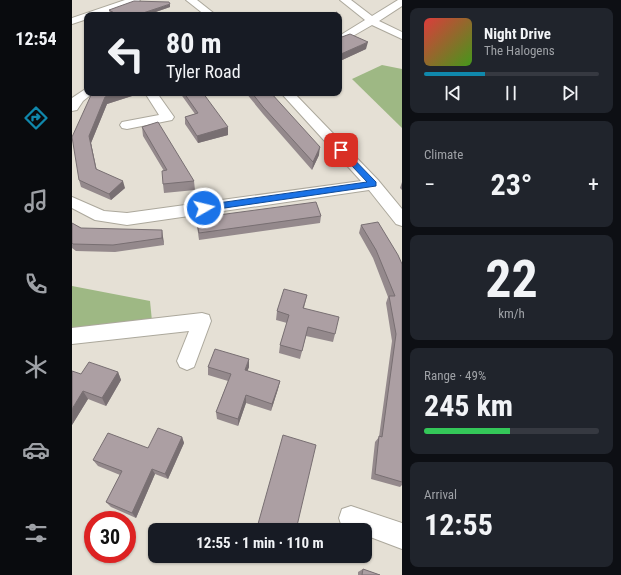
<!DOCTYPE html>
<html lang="en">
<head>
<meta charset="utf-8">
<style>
	:root { --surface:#171b24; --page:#20242c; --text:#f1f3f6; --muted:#9ea1a6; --line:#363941; --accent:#1088ac }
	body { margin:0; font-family:"Roboto Condensed",sans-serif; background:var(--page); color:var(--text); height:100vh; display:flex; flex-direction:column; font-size:15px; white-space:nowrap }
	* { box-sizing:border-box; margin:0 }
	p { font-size:13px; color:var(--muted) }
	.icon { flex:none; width:22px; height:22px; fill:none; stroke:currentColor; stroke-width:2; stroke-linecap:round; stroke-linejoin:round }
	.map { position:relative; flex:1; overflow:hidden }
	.panel { display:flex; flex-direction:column; gap:8px; padding:8px; background:#0d0f14; width:219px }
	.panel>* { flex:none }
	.hud { position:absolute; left:12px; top:12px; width:258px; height:84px; border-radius:8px; box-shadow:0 1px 3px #0004; background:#171b24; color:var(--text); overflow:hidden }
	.speed { position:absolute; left:12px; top:511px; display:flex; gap:8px; font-size:20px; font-weight:700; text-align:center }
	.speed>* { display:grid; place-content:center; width:52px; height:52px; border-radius:50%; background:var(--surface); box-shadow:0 1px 3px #0004; line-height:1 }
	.speed .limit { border:6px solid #d22; background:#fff; color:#111 }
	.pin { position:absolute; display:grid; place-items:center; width:34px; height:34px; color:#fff; margin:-17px; border-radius:8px; box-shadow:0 2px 6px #0006 }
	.me { position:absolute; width:44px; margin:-22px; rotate:82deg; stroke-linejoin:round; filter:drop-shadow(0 0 3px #0008) }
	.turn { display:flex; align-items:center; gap:14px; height:84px; padding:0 16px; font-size:18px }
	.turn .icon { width:52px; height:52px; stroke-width:2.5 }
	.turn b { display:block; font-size:28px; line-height:34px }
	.big { font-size:30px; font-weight:700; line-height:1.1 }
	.panel .tile { flex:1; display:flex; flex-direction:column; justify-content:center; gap:6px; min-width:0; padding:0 14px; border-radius:8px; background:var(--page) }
	.panel .dial { align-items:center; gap:0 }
	.dial b { font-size:52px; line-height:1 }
	.song { display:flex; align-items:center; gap:12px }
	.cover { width:48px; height:48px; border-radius:6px; background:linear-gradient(135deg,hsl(0 70% 55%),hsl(100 70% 35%)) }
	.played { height:4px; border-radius:2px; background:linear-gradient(90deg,var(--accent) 35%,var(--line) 35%) }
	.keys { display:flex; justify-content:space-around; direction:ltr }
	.heat { display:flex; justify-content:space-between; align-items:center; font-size:22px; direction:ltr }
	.charge { height:6px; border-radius:3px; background:linear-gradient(90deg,#34c759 49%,var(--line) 0) }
	.trip { position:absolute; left:76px; top:523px; width:224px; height:40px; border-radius:8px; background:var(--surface); box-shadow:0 1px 3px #0004; font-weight:700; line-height:40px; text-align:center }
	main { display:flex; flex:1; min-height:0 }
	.menu { display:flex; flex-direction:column; width:72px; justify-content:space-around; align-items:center; background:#090b0e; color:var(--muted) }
	.menu .icon { width:28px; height:28px }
	.menu .selected { color:var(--accent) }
	.menu b { font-size:18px; color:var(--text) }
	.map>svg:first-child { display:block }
	.green { fill:#9eb884 }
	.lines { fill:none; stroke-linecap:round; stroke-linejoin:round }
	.street-casing { stroke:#aca89c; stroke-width:2 }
	.street { fill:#fff; fill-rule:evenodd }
	.wall { fill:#94898c }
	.shaded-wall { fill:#786f72 }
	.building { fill:#ac9fa3; stroke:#786f72 }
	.route { fill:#1a73e8; stroke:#114b97 }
</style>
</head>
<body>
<main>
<nav class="menu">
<b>12:54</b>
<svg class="icon selected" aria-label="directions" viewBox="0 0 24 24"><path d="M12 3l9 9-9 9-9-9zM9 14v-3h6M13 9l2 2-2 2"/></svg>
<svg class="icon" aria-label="music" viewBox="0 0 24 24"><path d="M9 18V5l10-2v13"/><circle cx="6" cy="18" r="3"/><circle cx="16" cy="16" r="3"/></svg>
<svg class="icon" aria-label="phone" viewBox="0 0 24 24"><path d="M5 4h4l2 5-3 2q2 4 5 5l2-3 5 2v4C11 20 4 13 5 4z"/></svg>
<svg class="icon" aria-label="climate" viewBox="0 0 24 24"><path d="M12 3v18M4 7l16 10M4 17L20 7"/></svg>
<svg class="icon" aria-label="car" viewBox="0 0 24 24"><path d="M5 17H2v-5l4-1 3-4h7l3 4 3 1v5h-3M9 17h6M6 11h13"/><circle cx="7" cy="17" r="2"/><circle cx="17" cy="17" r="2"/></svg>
<svg class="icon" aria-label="filters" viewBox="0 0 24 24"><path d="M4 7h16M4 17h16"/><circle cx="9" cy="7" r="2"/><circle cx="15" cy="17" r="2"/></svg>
</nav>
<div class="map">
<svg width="330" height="575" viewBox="0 0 330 575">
	<rect width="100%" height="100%" fill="#e5e0d5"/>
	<g class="green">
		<path d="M310,65l20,4v59l-50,-49z"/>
		<path d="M0,286l78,15 2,20 -80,7z"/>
	</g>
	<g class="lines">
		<defs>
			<g id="street">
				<path d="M53,0h15l-2,2 -38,13h-13v4l-15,5v-6z"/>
				<path d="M114,0h11l19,15h-11z"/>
				<path d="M268,0h11l21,16 26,-16h4v6l-23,15 23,11v7l-30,-14 -33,19v-8l26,-16z"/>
				<path d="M15,88v5h6l-10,8 -6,9 -5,1v-13z"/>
				<path d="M73,93h12l17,24 -2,3 -45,9 -5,-1 -2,-3 2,-3 37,-7z"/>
				<path d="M209,93h13l84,87 24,29v17l-6,-2 -27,-34 -242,35 -32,-5 -23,-12v-11l32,14 23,2 234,-32z"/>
				<path d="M130,313l7,2 2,6 -17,46 -7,3 -7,-3 -3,-6 12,-30 -117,13v-16z"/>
				<path d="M279,506l51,17v26l-37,-14v-5h-15l-8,-3 -3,-9 3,-9z"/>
			</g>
		</defs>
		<use href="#street" class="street-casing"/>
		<use href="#street" class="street"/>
	</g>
	<g class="wall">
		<path d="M98,7l-23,8h-34l-3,-2 -1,-3z"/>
		<path d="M267,38l27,11 -26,12h-1z"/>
		<path d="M20,93h39l1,3 -25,8 -16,39 5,27 29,18 -14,12 -30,-13 -2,-7z"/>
		<path d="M108,93h23l25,42 -30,8 -13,-19v-7l10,-3z"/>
		<path d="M174,93h25l48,62 -7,15 -49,-56z"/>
		<path d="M70,127l52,54 1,9 -31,3 -1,-9 1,-13 -21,-35z"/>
		<path d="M330,182v8l-2,-2z"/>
		<path d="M249,216l-1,7 -121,17 -3,-22z"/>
		<path d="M0,223l9,5 82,9 1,8 -49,7 -39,-1 -4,-3z"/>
		<path d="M289,225l41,39v221l-2,2 -29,-8 4,-37 4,-5 13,-96 -6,-38 2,-6 -15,-39 -14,-25z"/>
		<path d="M235,295l-3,13 31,26 -2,8 -27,-6 -6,23 -21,-6 1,-8 7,-22 -11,-3 1,-9z"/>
		<path d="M136,367h41l-2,4 33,10 -2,8 -7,22 -25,-8 -8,23 -21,-7 -1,-7 12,-31 -20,-6z"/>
		<path d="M46,372l3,8 -15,26 -18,-7 -16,26 9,-51z"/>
		<path d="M110,437l2,6 -16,36 -13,-5 -19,44 -25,-11 -5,-5 14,-27 -22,-9 -5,-6 55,-12z"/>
		<path d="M186,524l38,6h-34l-5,-2z"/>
		<path d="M291,569l17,6h-22v-3z"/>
	</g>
	<g class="shaded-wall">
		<path d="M98,4v3l-23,8h-10z"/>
		<path d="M296,42l-2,7 -26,12 1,-7z"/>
		<path d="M47,93h12l1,3 -25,8 -16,39 7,33 -2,-7 -7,-33 16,-39z"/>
		<path d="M156,127v8l-30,8 -1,-7z"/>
		<path d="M248,147l-1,8 -7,15 1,-8z"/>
		<path d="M51,181l2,7 -14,12 -2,-6z"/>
		<path d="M90,230l1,7 1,8 -2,-7z"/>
		<path d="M177,359v8l-4,11v-8z"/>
		<path d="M46,372l3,8 -15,26 -4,-8z"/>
		<path d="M208,381l-2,8 -7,22 1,-7z"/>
		<path d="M11,391l5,8 -16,26v-16z"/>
		<path d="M174,395v8l-8,23v-7z"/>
		<path d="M110,437l2,6 -16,36 -3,-5z"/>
		<path d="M80,469l3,5 -19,44 -4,-5z"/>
	</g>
	<g class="building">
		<path d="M62,1l35,1 1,2 -33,11h-19l-9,-5z"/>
		<path d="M265,12l-1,3h-6z"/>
		<path d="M278,34l18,8 -27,12 -2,-1v-15z"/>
		<path d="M20,93h27l-14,4 -16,39 7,33 27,12 -14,13 -30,-14 -7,-43z"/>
		<path d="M112,93h19l25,34 -31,9 -12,-19 13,-4z"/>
		<path d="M180,93h19l49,54 -7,15 -50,-55z"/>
		<path d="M86,122l36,59 -31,3 -1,-13 5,-1 -25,-43z"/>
		<path d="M244,202l5,14 -122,17 -3,-15z"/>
		<path d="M306,222l20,33 4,9v218l-27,-8 4,-38 3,1 14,-103 -7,-38h6l-19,-46 -15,-25z"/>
		<path d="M0,223l9,5 81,2v8l-49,7 -40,-1 -1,-1z"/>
		<path d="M212,289l23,6 -4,13 36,9 -4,17 -27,-7 -6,24 -22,-6 9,-30 -12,-4z"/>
		<path d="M143,349l34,10 -4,11 35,11 -8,23 -26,-9 -8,24 -22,-7 15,-38 -23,-7z"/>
		<path d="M17,362l29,10 -16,26 -19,-7 -11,18v-38l9,3z"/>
		<path d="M86,428l24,9 -17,37 -13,-5 -20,44 -26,-11 16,-31 -29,-11 15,-27 40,15z"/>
		<path d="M211,435l33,10 -20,85h-22l-16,-6z"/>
		<path d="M291,569l17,6h-18z"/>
	</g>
	<path class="route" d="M266,148h5l33,34v4l-172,25 -4,-3 4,-3 163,-23 -29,-31z"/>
</svg>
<div class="speed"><div class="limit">30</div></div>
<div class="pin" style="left:269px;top:150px;background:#d93025"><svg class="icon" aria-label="arrive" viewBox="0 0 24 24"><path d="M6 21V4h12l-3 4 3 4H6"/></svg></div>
<svg class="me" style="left:132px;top:208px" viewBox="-20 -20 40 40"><circle r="17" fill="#1a73e8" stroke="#fff" stroke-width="3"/><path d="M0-11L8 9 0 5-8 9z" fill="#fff"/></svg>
<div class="trip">12:55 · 1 min · 110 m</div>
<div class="hud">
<div class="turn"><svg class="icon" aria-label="left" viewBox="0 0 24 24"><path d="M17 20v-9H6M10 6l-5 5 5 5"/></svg><div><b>80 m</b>Tyler Road</div></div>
</div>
</div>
<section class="panel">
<div class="tile">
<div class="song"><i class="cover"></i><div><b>Night Drive</b><p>The Halogens</p></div></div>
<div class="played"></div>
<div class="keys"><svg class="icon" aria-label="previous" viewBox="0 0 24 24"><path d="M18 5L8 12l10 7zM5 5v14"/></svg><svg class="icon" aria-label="pause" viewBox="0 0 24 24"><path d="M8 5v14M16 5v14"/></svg><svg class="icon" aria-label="next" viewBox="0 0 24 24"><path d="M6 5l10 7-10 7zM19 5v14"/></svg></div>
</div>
<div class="tile"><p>Climate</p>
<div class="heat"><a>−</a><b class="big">23°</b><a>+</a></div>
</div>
<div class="tile dial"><b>22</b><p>km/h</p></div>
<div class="tile"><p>Range · 49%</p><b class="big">245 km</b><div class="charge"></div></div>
<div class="tile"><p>Arrival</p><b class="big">12:55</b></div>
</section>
</main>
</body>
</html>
